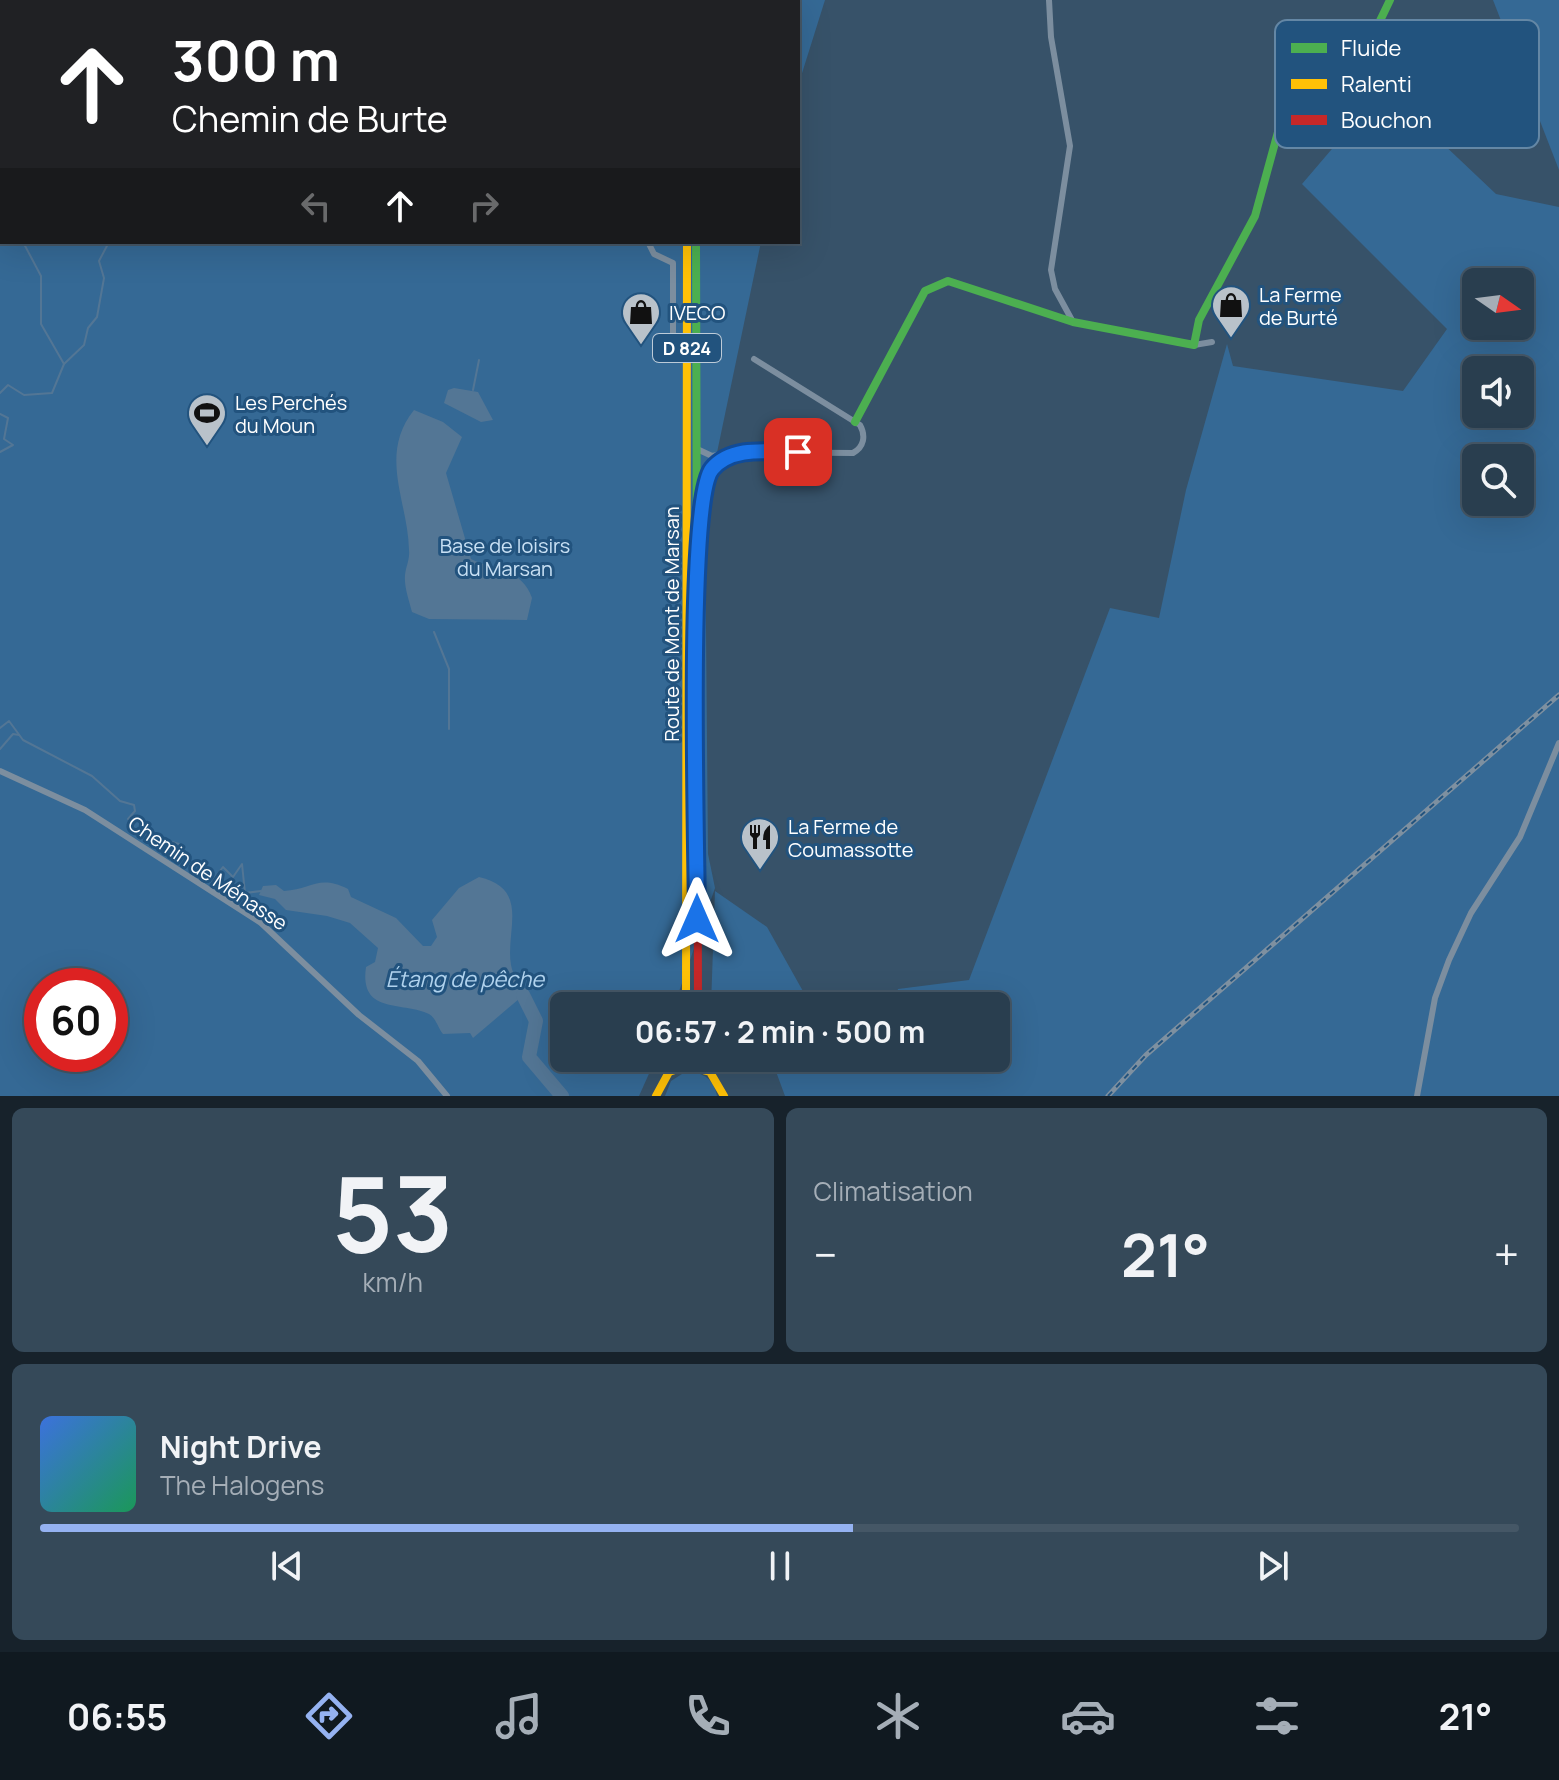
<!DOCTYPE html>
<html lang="fr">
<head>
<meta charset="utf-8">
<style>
	:root { --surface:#293e4f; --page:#354959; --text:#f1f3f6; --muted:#a5aeb7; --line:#455766; --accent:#95b2f1 }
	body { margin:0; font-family:Manrope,sans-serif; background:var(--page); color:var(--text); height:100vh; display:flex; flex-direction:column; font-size:30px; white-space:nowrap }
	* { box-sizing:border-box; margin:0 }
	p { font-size:26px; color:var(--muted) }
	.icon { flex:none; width:44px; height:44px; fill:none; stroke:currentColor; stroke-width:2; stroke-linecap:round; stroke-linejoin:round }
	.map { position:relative; height:1096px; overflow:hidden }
	.panel { display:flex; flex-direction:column; gap:12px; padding:12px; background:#17222b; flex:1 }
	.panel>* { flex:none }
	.banner { position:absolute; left:0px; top:0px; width:800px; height:244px; box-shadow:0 8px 32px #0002,0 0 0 2px var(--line); background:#202124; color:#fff; overflow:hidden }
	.needle { width:52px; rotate:104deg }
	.buttons { position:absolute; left:1462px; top:268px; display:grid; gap:16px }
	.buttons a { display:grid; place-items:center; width:72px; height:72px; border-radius:12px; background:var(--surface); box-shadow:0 8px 32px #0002,0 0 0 2px var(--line); font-size:40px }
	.speed { position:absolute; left:24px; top:968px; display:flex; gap:16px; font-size:40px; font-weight:700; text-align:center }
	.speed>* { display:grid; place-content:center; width:104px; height:104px; border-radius:50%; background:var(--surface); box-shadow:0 8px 32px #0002,0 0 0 2px var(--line); line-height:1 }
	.speed .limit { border:12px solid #d22; background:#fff; color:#111 }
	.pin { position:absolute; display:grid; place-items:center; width:68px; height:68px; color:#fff; margin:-34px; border-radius:16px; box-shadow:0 4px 12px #0006 }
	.me { position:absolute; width:88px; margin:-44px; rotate:0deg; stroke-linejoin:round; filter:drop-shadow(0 0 6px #0008) }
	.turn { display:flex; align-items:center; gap:28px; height:168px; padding:0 40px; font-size:36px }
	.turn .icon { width:104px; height:104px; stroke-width:2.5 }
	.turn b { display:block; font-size:56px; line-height:68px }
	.lanes { display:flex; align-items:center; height:76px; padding:0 40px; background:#0003; justify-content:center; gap:40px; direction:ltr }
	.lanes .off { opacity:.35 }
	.big { font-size:60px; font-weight:700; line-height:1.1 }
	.panel .tile { flex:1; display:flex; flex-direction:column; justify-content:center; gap:12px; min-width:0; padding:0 28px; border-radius:12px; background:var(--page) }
	.panel .dial { align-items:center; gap:0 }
	.dial b { font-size:104px; line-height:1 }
	.song { display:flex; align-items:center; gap:24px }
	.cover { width:96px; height:96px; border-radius:12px; background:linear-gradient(135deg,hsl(220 70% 55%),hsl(150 70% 35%)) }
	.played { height:8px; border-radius:4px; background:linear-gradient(90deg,var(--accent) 55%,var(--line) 55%) }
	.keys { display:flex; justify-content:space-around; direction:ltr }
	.heat { display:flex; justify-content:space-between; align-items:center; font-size:44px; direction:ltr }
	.panel .tiles { flex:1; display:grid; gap:12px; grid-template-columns:1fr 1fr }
	.tile:last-child { grid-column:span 2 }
	.trip { position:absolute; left:550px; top:992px; width:460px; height:80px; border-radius:12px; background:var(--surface); box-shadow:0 8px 32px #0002,0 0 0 2px var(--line); font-weight:700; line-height:80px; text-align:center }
	.dock { display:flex; height:128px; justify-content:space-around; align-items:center; background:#101920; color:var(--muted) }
	.dock .icon { width:56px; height:56px }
	.dock .active { color:var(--accent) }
	.dock b { font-size:36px; color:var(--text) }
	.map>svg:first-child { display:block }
	.green { fill:#356995; fill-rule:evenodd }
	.water { fill:#537695 }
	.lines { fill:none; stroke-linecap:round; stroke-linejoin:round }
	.stream { stroke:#537695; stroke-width:2 }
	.river { stroke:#537695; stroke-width:14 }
	.street { stroke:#7c8e9f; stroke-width:6 }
	.fast { stroke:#4caf50; stroke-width:8 }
	.slow { stroke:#ffc107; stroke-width:8 }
	.jam { stroke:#c62828; stroke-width:8 }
	.rail-casing { stroke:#7e90a0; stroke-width:5 }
	.rail { stroke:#22537e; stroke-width:2; stroke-dasharray:6; stroke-linecap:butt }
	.route-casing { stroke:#114b97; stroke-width:20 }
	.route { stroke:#1a73e8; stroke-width:14 }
	.labels { text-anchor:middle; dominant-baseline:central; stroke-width:6; stroke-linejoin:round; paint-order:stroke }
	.shield { fill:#22537e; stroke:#bdcbd8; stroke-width:2 }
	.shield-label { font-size:18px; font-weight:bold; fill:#fff }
	.poi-label { font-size:20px; fill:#fff; stroke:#22537e; text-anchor:start }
	.park-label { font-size:20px; fill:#c9e1f5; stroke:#22537e }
	.street-label { font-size:20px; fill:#fff; stroke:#22537e }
	.water-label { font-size:22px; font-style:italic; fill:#b1d3ee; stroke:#22537e }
	.key { fill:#22537e; stroke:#6487a5; stroke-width:2 }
	.key-label { font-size:22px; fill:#fff }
</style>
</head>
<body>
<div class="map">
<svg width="1559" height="1096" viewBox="0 0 1559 1096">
	<rect width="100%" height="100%" fill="#375269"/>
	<g class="green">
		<path d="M0,0h825l-27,86v-84h-796v240h759l-56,268 3,344 7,34 -41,118h-110v52h92l-17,38h-639zM42,986h68v68h-68z"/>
		<path d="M1493,0h66v170z"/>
		<path d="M1384,88l112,106 63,13v889h-774l-14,-38h225v-52h-103l5,-17 71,-9 141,-372 49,10 27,-128 41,-146 6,22 170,25 44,-62 -145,-145zM1476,282h44v44h-44zM1476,370h44v44h-44zM1476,458h44v44h-44z"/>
		<path d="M715,891l52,36 37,66 16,13h-109z"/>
		<path d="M685,1072c17,-1 29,7 32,24h-52l6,-15z"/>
	</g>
	<g class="water">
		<path d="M454,388l24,4 15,28 -12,2 -37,-19 4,-13z"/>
		<path d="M414,410l29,12 19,15 -16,36 25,86c23,12 51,9 61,39l-5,22 -98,-1 -17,-7c-3,-12 -8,-25 -7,-37 1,-9 5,-16 4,-25 -1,-49 -31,-95 5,-140z"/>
		<path d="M479,877c52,12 26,54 32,88 2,11 9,20 15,28l-53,45 -3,-5 -27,1c-5,-6 -7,-16 -14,-20 -26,-13 -70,1 -63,-47l9,-5 3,-14 -28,-25 -23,-7 -41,-6 -11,-11 -16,-4 4,-9 13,-1 8,6c27,-1 34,-17 64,-2l3,8 45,21 27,28h8l6,-9 -5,-17 27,-32z"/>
	</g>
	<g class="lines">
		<g class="stream">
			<path d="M164,2l2,-2"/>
			<path d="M0,157l2,3"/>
			<path d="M23,242l18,34v48l23,40"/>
			<path d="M473,390l6,-30"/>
			<path d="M0,393l8,-8 16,10 28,-2 12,-29 20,-19 4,-17 9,-11 7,-39 -5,-17 10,-19"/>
			<path d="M0,414l8,4 -4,21 9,6 -13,7"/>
			<path d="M434,632l15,37v60"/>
			<path d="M0,728l9,-7 14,19 69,36 28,25 14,4 1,6 -7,8 4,2 2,10 45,13c5,15 16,34 33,37l11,-14 10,10 9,-13 3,29 16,-2"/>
			<path d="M0,749l13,-15 6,1"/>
		</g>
		<path class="river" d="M523,995l13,26 -7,36 33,39"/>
		<g class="street">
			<path d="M1049,0l2,37 19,109 -19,124 4,19 18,33"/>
			<path d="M648,242l6,12 19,9v75"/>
			<path d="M1194,345l18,-3"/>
			<path d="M697,449l15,7 22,-4 119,1c11,-6 13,-17 7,-28l-106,-66"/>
			<path d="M701,526c1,-28 -1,-56 28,-70"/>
			<path d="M0,771l85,39 176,113 98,92 59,46 29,35"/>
			<path d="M1417,1096l18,-98 14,-38 22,-47 49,-76 39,-94"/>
		</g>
		<g class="fast">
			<path d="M696,242l1,361"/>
			<path d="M855,422l70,-131 23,-10 125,41 121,23 5,-25 56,-104 26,-95 9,-11 60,-27 40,-83"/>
		</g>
		<g class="slow">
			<path d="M687,0v2"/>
			<path d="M686,1006l1,-764"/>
			<path d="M656,1096l13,-24 18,-6 23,6 14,24"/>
		</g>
		<g class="jam">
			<path d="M697,0v2"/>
			<path d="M697,603l1,403"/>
		</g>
		<defs>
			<path id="rail" d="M1108,1096l38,-41 413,-360"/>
		</defs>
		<use href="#rail" class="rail-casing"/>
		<use href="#rail" class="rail"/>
	</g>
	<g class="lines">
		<defs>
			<path id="route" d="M697,919c0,-64 -11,-418 15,-450 20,-24 58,-17 86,-17"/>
		</defs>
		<use href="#route" class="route-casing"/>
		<use href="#route" class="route"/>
	</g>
	<defs>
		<symbol id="shop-pin" viewBox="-11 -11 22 30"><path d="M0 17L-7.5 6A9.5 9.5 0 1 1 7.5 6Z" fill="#b9c2ca" stroke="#22537e"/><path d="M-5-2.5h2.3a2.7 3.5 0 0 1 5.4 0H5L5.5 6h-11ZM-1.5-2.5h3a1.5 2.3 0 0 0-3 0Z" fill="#111"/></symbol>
		<symbol id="stadium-pin" viewBox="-11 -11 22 30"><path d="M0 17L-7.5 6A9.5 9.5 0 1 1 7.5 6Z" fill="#b9c2ca" stroke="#22537e"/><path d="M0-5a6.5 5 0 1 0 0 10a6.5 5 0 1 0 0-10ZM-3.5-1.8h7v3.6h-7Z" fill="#111"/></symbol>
		<symbol id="restaurant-pin" viewBox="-11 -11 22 30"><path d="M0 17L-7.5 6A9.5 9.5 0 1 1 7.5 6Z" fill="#b9c2ca" stroke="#22537e"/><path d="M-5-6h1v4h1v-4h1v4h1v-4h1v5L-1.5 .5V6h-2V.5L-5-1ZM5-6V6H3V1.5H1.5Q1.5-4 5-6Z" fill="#111"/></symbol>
	</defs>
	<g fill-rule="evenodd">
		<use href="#shop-pin" x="1209" y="283" width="44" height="60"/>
		<use href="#shop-pin" x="619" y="290" width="44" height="60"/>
		<use href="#stadium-pin" x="185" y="391" width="44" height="60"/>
		<use href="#restaurant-pin" x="738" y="815" width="44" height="60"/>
	</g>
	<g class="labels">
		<rect class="shield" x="653" y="334" width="68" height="28" rx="6"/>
		<g class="shield-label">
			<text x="687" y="348">D 824</text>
		</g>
		<g class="poi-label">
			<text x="1259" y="294">La Ferme<tspan x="1259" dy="23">de Burté</tspan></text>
			<text x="669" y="312">IVECO</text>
			<text x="235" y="402">Les Perchés<tspan x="235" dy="23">du Moun</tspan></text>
			<text x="788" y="826">La Ferme de<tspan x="788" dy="23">Coumassotte</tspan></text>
		</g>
		<g class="park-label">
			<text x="505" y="545">Base de loisirs<tspan x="505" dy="23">du Marsan</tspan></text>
		</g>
		<g class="street-label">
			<text transform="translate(671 624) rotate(-90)">Route de Mont de Marsan</text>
			<text transform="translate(208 873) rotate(34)">Chemin de Ménasse</text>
		</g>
		<g class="water-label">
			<text x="465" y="979">Étang de pêche</text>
		</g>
	</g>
	<rect x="1275" y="20" width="264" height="128" rx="12" class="key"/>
	<rect x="1291" y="43" width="36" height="10" fill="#4caf50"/>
	<rect x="1291" y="79" width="36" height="10" fill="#ffc107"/>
	<rect x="1291" y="115" width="36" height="10" fill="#c62828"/>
	<g class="key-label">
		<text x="1341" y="56">Fluide</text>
		<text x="1341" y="92">Ralenti</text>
		<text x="1341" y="128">Bouchon</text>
	</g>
</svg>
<div class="buttons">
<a><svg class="needle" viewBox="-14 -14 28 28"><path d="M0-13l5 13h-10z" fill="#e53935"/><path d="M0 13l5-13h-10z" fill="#a5aeb7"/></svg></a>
<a><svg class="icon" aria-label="sound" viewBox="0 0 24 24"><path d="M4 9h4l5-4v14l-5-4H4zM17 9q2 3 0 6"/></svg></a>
<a><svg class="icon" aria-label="search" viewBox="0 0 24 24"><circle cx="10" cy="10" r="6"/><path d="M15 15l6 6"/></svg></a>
</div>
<div class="speed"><div class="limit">60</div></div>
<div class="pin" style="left:798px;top:452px;background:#d93025"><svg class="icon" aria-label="arrive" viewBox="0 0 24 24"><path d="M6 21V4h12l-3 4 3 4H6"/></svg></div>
<svg class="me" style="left:697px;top:919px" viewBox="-20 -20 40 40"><path d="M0-17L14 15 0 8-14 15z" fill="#1a73e8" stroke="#fff" stroke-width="4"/></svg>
<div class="trip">06:57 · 2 min · 500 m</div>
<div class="banner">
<div class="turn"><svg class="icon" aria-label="ahead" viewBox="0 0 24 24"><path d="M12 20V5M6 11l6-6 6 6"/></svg><div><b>300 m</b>Chemin de Burte</div></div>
<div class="lanes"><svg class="icon off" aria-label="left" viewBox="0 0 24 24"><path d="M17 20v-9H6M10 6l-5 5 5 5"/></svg><svg class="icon" aria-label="ahead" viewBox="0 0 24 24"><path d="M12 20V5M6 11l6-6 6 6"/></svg><svg class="icon off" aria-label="right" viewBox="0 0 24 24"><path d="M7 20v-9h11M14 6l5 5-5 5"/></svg></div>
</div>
</div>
<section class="panel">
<div class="tiles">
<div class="tile dial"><b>53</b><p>km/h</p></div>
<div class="tile"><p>Climatisation</p>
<div class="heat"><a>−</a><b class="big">21°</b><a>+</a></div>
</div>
<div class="tile">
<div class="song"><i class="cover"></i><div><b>Night Drive</b><p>The Halogens</p></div></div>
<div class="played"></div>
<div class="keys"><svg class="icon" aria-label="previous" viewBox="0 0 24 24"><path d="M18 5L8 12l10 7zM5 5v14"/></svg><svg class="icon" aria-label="pause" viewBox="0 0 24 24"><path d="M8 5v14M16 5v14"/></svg><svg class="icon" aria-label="next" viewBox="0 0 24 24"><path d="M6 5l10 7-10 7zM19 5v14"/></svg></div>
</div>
</div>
</section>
<nav class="dock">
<b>06:55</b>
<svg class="icon active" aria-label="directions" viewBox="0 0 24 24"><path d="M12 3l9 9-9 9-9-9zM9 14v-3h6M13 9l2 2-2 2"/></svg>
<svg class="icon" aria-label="music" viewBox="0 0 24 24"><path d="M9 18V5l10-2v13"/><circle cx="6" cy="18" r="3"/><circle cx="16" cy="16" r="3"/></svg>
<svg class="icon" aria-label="phone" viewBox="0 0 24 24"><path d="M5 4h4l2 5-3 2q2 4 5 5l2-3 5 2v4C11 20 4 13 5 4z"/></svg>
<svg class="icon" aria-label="climate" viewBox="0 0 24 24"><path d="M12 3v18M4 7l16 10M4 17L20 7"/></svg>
<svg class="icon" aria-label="car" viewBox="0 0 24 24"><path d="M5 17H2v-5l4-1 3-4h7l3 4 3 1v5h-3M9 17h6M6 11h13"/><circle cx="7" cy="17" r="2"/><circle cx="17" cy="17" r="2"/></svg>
<svg class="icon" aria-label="filters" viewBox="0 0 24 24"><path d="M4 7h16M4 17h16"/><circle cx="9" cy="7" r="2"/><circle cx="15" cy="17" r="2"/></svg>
<b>21°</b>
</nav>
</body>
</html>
